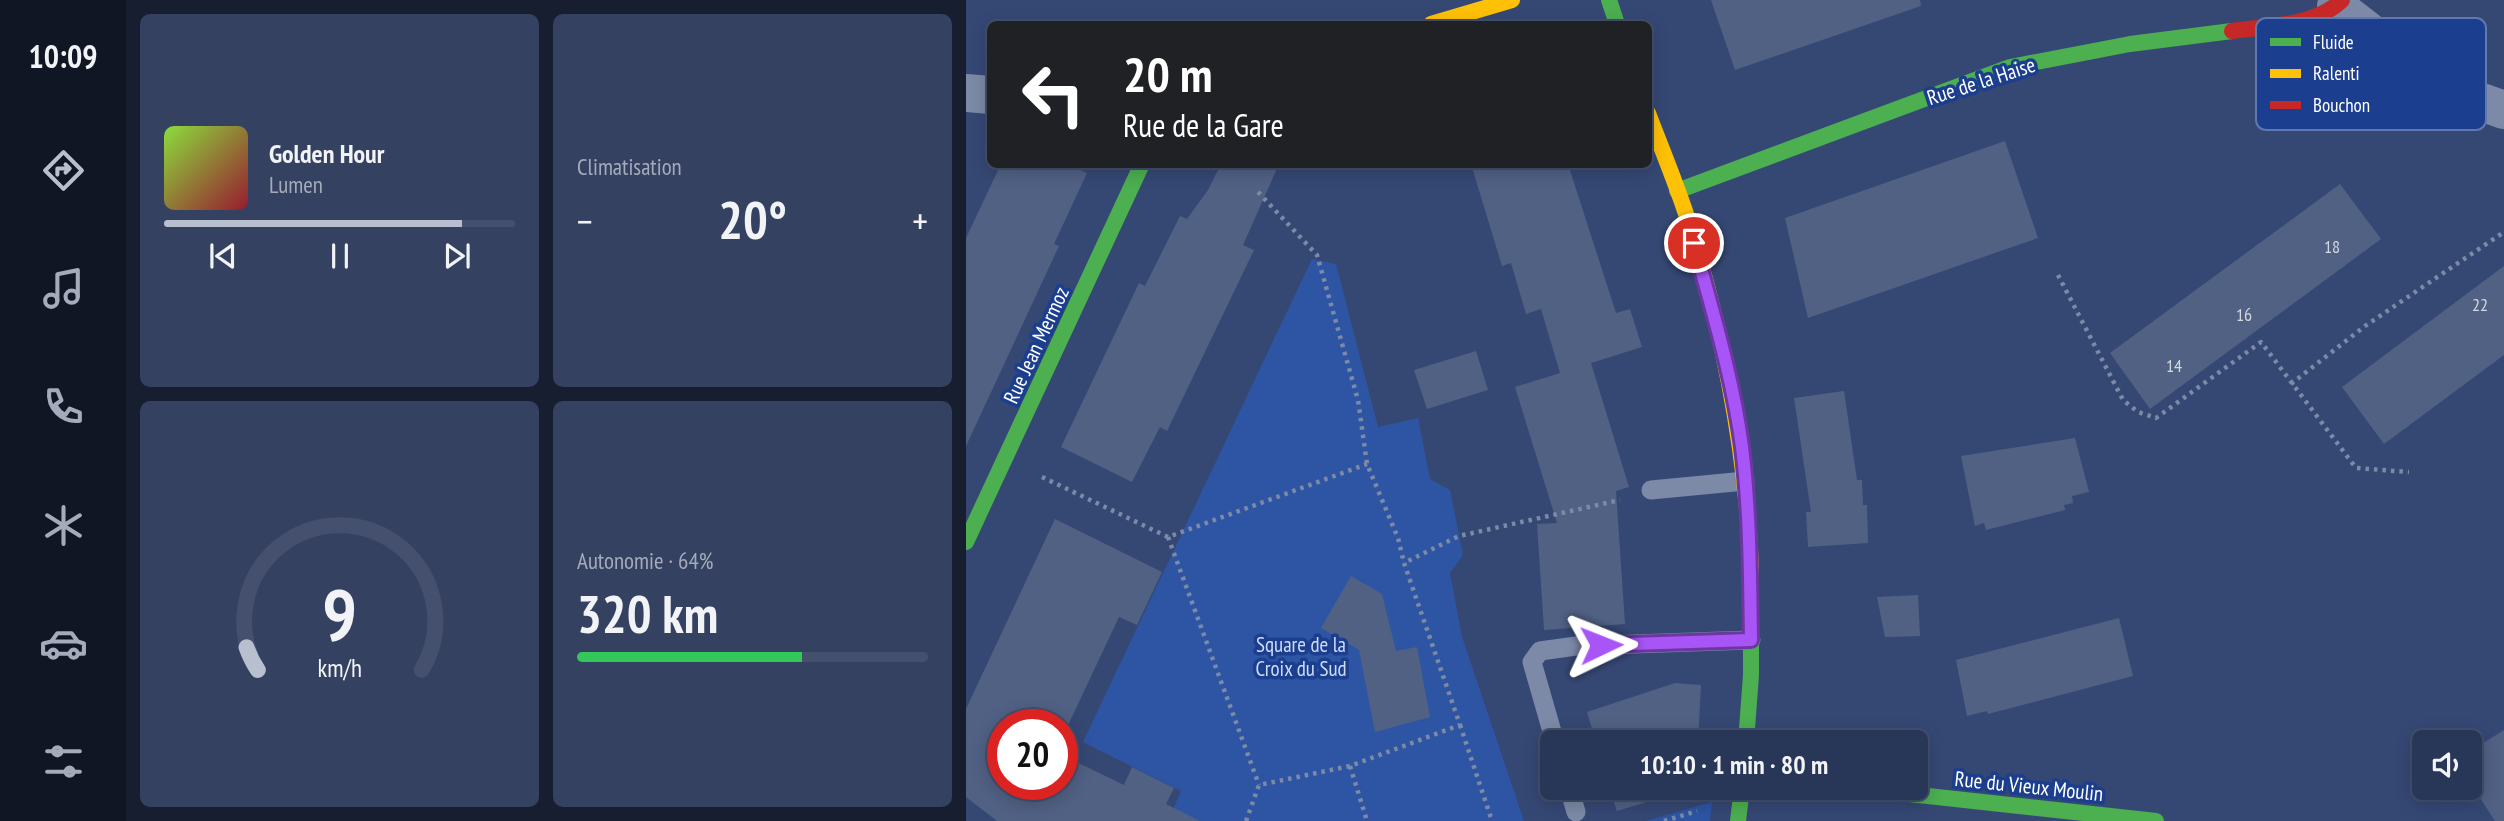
<!DOCTYPE html>
<html lang="fr">
<head>
<meta charset="utf-8">
<style>
	:root { --surface:#283657; --page:#344161; --text:#f1f3f6; --muted:#a5abba; --line:#44506d; --accent:#b8bfce }
	body { margin:0; font-family:"PT Sans Narrow",sans-serif; background:var(--page); color:var(--text); height:100vh; display:flex; flex-direction:column; font-size:26px; white-space:nowrap }
	* { box-sizing:border-box; margin:0 }
	p { font-size:23px; color:var(--muted) }
	.icon { flex:none; width:38px; height:38px; fill:none; stroke:currentColor; stroke-width:2; stroke-linecap:round; stroke-linejoin:round }
	.map { position:relative; flex:1; overflow:hidden }
	.panel { display:flex; flex-direction:column; gap:14px; padding:14px; background:#161e30; width:840px }
	.panel>* { flex:none }
	.top-card { position:absolute; left:21px; top:21px; width:665px; height:147px; border-radius:10px; box-shadow:0 4px 18px #0003,0 0 0 2px var(--line); background:#202124; color:#fff; overflow:hidden }
	.tools { position:absolute; left:1446px; top:730px; display:grid; gap:14px }
	.tools a { display:grid; place-items:center; width:70px; height:70px; border-radius:10px; background:var(--surface); box-shadow:0 4px 18px #0003,0 0 0 2px var(--line); font-size:35px }
	.speed { position:absolute; left:21px; top:709px; display:flex; gap:14px; font-size:35px; font-weight:700; text-align:center }
	.speed>* { display:grid; place-content:center; width:91px; height:91px; border-radius:50%; background:var(--surface); box-shadow:0 4px 18px #0003,0 0 0 2px var(--line); line-height:1 }
	.speed .limit { border:10px solid #d22; background:#fff; color:#111 }
	.pin { position:absolute; display:grid; place-items:center; width:60px; height:60px; color:#fff; margin:-30px; border:4px solid #fff; border-radius:50%; box-shadow:0 2px 7px #0007 }
	.me { position:absolute; width:77px; margin:-38px; rotate:88deg; stroke-linejoin:round; filter:drop-shadow(0 0 5px #0008) }
	.turn { display:flex; align-items:center; gap:24px; height:147px; padding:0 21px; font-size:32px }
	.turn .icon { width:91px; height:91px; stroke-width:2.5 }
	.turn b { display:block; font-size:49px; line-height:60px }
	.big { font-size:52px; font-weight:600; line-height:1.1 }
	.panel .card { flex:1; display:flex; flex-direction:column; justify-content:center; gap:10px; min-width:0; padding:0 24px; border-radius:10px; background:var(--page) }
	.panel .dial { align-items:center; gap:0 }
	.dial svg { height:182px; overflow:visible; fill:none; stroke:var(--line); stroke-width:7; stroke-linecap:round; text-anchor:middle }
	.dial text { fill:var(--text); stroke:none }
	.song { display:flex; align-items:center; gap:21px }
	.cover { width:84px; height:84px; border-radius:10px; background:linear-gradient(135deg,hsl(90 70% 55%),hsl(350 70% 35%)) }
	.played { height:7px; border-radius:4px; background:linear-gradient(90deg,var(--accent) 85%,var(--line) 85%) }
	.keys { display:flex; justify-content:space-around; direction:ltr }
	.heat { display:flex; justify-content:space-between; align-items:center; font-size:38px; direction:ltr }
	.charge { height:10px; border-radius:5px; background:linear-gradient(90deg,#34c759 64%,var(--line) 0) }
	.panel .tiles { flex:1; display:grid; gap:14px; grid-template-columns:repeat(2,1fr) }
	.trip { position:absolute; left:574px; top:730px; width:388px; height:70px; border-radius:10px; background:var(--surface); box-shadow:0 4px 18px #0003,0 0 0 2px var(--line); font-weight:600; line-height:70px; text-align:center }
	main { display:flex; flex:1; min-height:0 }
	.dock { display:flex; flex-direction:column; width:126px; justify-content:space-around; align-items:center; background:#101623; color:var(--muted) }
	.dock .icon { width:49px; height:49px }
	.dock .on { color:var(--accent) }
	.dock b { font-size:32px; color:var(--text) }
	.map>svg:first-child { display:block }
	.green { fill:#2e55a4 }
	.building { fill:#516184 }
	.lines { fill:none; stroke-linecap:round; stroke-linejoin:round }
	.path { stroke:#7c8aa7; stroke-width:4.5; stroke-dasharray:3.5 5; stroke-linecap:butt }
	.lane { stroke:#7c8aa7; stroke-width:19 }
	.street { stroke:#7c8aa7; stroke-width:38 }
	.fast { stroke:#4caf50; stroke-width:16 }
	.slow { stroke:#ffc107; stroke-width:16 }
	.jam { stroke:#c62828; stroke-width:16 }
	.route-casing { stroke:#6d37a1; stroke-width:18 }
	.route { stroke:#a855f7; stroke-width:12 }
	.labels { text-anchor:middle; dominant-baseline:central; stroke-width:7; stroke-linejoin:round; paint-order:stroke }
	.number-label { font-size:18px; fill:#d4d8e0 }
	.street-label { font-size:21px; fill:#fff; stroke:#1b3e8e }
	.park-label { font-size:21px; fill:#cedcfa; stroke:#1b3e8e }
	.key { fill:#1b3e8e; stroke:#5f78b0; stroke-width:2 }
	.key-label { font-size:19px; fill:#fff }
</style>
</head>
<body>
<main>
<nav class="dock">
<b>10:09</b>
<svg class="icon on" aria-label="directions" viewBox="0 0 24 24"><path d="M12 3l9 9-9 9-9-9zM9 14v-3h6M13 9l2 2-2 2"/></svg>
<svg class="icon" aria-label="music" viewBox="0 0 24 24"><path d="M9 18V5l10-2v13"/><circle cx="6" cy="18" r="3"/><circle cx="16" cy="16" r="3"/></svg>
<svg class="icon" aria-label="phone" viewBox="0 0 24 24"><path d="M5 4h4l2 5-3 2q2 4 5 5l2-3 5 2v4C11 20 4 13 5 4z"/></svg>
<svg class="icon" aria-label="climate" viewBox="0 0 24 24"><path d="M12 3v18M4 7l16 10M4 17L20 7"/></svg>
<svg class="icon" aria-label="car" viewBox="0 0 24 24"><path d="M5 17H2v-5l4-1 3-4h7l3 4 3 1v5h-3M9 17h6M6 11h13"/><circle cx="7" cy="17" r="2"/><circle cx="17" cy="17" r="2"/></svg>
<svg class="icon" aria-label="filters" viewBox="0 0 24 24"><path d="M4 7h16M4 17h16"/><circle cx="9" cy="7" r="2"/><circle cx="15" cy="17" r="2"/></svg>
</nav>
<section class="panel">
<div class="tiles">
<div class="card">
<div class="song"><i class="cover"></i><div><b>Golden Hour</b><p>Lumen</p></div></div>
<div class="played"></div>
<div class="keys"><svg class="icon" aria-label="previous" viewBox="0 0 24 24"><path d="M18 5L8 12l10 7zM5 5v14"/></svg><svg class="icon" aria-label="pause" viewBox="0 0 24 24"><path d="M8 5v14M16 5v14"/></svg><svg class="icon" aria-label="next" viewBox="0 0 24 24"><path d="M6 5l10 7-10 7zM19 5v14"/></svg></div>
</div>
<div class="card"><p>Climatisation</p>
<div class="heat"><a>−</a><b class="big">20°</b><a>+</a></div>
</div>
<div class="card dial"><svg viewBox="0 0 100 80">
<path d="M14 69A42 42 0 1 1 86 69"/>
<path d="M14 69A42 42 0 0 1 9 59" stroke="#b8bfce"/>
<text x="50" y="56" font-size="32" font-weight="700">9</text>
<text x="50" y="72" font-size="11">km/h</text>
</svg></div>
<div class="card"><p>Autonomie · 64%</p><b class="big">320 km</b><div class="charge"></div></div>
</div>
</section>
<div class="map">
<svg width="1538" height="821" viewBox="0 0 1538 821">
	<rect width="100%" height="100%" fill="#354874"/>
	<g class="green">
		<path d="M346,259l24,5 42,163 40,-9 12,61 20,11 13,65 -13,18 12,64 62,184h-356l13,-30 -98,-49z"/>
		<path d="M746,802l-2,19h-64z"/>
	</g>
	<g class="building">
		<path d="M745,0h209l1,6 -186,64z"/>
		<path d="M1039,141l33,97 -230,80 -23,-100z"/>
		<path d="M35,164h67l19,9 -33,71 5,2 -93,200v-208z"/>
		<path d="M255,164h58l-36,81 11,5 -87,181 -7,-4 -28,55 -71,-35 78,-164 6,3 35,-70 7,3 21,-29z"/>
		<path d="M505,164h97l48,149 14,-4 12,38 -51,16 38,124 -13,4 9,133 -81,6 -7,-106 20,-1 -42,-136 45,-14 -19,-64 -15,5 -15,-51 -9,3z"/>
		<path d="M1374,184l41,55 -231,170 -40,-56z"/>
		<path d="M1538,266v89l-120,89 -42,-57z"/>
		<path d="M510,351l12,39 -61,19 -13,-39z"/>
		<path d="M878,391l13,89h5l1,25h4l1,38 -60,4 -2,-35h5l-17,-114z"/>
		<path d="M1109,438l14,54 -17,4 1,7 -9,2 1,5 -79,20 -2,-7 -9,3 -14,-70z"/>
		<path d="M89,519l107,53 -25,53 -18,-8 -57,121v-14h-59v60h59v-29l62,30 8,-18 42,21 -8,16 34,17h-203l-31,-24v-88z"/>
		<path d="M385,576l31,18 14,57 21,-4 13,70 -55,15 -16,-82 -38,-22z"/>
		<path d="M952,595l2,41 -35,1 -8,-40z"/>
		<path d="M1153,618l14,58 -145,38 -1,-3 -20,5 -11,-56z"/>
		<path d="M709,683l26,2 -3,57h-102l-9,-30z"/>
		<path d="M1538,730v91h-9l-26,-40v-29z"/>
		<path d="M643,788h84l-76,23z"/>
	</g>
	<g class="lines">
		<g class="path">
			<path d="M292,192l59,63 41,145 9,64 31,74 6,25"/>
			<path d="M1092,275l65,125 15,12 18,6 105,-76 95,126 53,4"/>
			<path d="M1325,384l74,-58 139,-94"/>
			<path d="M76,477l126,60 199,-73"/>
			<path d="M202,537l91,248"/>
			<path d="M494,725l32,96"/>
			<path d="M384,766l17,55"/>
			<path d="M280,821l13,-36 91,-19 110,-41 -56,-162 55,-27 161,-36"/>
			<path d="M698,821l33,-10"/>
		</g>
		<g class="lane">
			<path d="M685,490l94,-9"/>
			<path d="M589,742l-23,-80 8,-11 36,-5 175,-6"/>
			<path d="M603,788l7,24"/>
		</g>
		<g class="street">
			<path d="M1370,6l106,82 62,22"/>
			<path d="M0,93l24,2"/>
		</g>
		<g class="fast">
			<path d="M643,0l8,24"/>
			<path d="M711,191l333,-124 120,-23 102,-13"/>
			<path d="M0,542l176,-378"/>
			<path d="M780,742l5,-67v-108"/>
			<path d="M889,788l301,33"/>
			<path d="M772,821l4,-33"/>
		</g>
		<g class="slow">
			<path d="M465,24l81,-24"/>
			<path d="M682,113c14,37 29,72 41,110 34,111 57,228 62,344"/>
		</g>
		<path class="jam" d="M1266,31c35,-5 84,-5 110,-31"/>
	</g>
	<g class="lines">
		<defs>
			<path id="route" d="M635,645l150,-5c-1,-65 -1,-129 -9,-193 -9,-69 -30,-137 -48,-204"/>
		</defs>
		<use href="#route" class="route-casing"/>
		<use href="#route" class="route"/>
	</g>
	<g class="labels">
		<g class="number-label">
			<text x="1366" y="246">18</text>
			<text x="1514" y="304">22</text>
			<text x="1278" y="314">16</text>
			<text x="1208" y="365">14</text>
		</g>
		<g class="street-label">
			<text transform="translate(1015 81) rotate(-18)">Rue de la Haise</text>
			<text transform="translate(70 345) rotate(-65)">Rue Jean Mermoz</text>
			<text transform="translate(1063 786) rotate(6)">Rue du Vieux Moulin</text>
		</g>
		<g class="park-label">
			<text x="335" y="644">Square de la<tspan x="335" dy="24">Croix du Sud</tspan></text>
		</g>
	</g>
	<rect x="1290" y="18" width="230" height="112" rx="10" class="key"/>
	<rect x="1304" y="38" width="31" height="8" fill="#4caf50"/>
	<rect x="1304" y="69" width="31" height="9" fill="#ffc107"/>
	<rect x="1304" y="101" width="31" height="8" fill="#c62828"/>
	<g class="key-label">
		<text x="1347" y="49">Fluide</text>
		<text x="1347" y="80">Ralenti</text>
		<text x="1347" y="112">Bouchon</text>
	</g>
</svg>
<div class="tools">
<a><svg class="icon" aria-label="sound" viewBox="0 0 24 24"><path d="M4 9h4l5-4v14l-5-4H4zM17 9q2 3 0 6"/></svg></a>
</div>
<div class="speed"><div class="limit">20</div></div>
<div class="pin" style="left:728px;top:243px;background:#d93025"><svg class="icon" aria-label="arrive" viewBox="0 0 24 24"><path d="M6 21V4h12l-3 4 3 4H6"/></svg></div>
<svg class="me" style="left:635px;top:645px" viewBox="-20 -20 40 40"><path d="M0-17L14 15 0 8-14 15z" fill="#a855f7" stroke="#fff" stroke-width="4"/></svg>
<div class="trip">10:10 · 1 min · 80 m</div>
<div class="top-card">
<div class="turn"><svg class="icon" aria-label="left" viewBox="0 0 24 24"><path d="M17 20v-9H6M10 6l-5 5 5 5"/></svg><div><b>20 m</b>Rue de la Gare</div></div>
</div>
</div>
</main>
</body>
</html>
